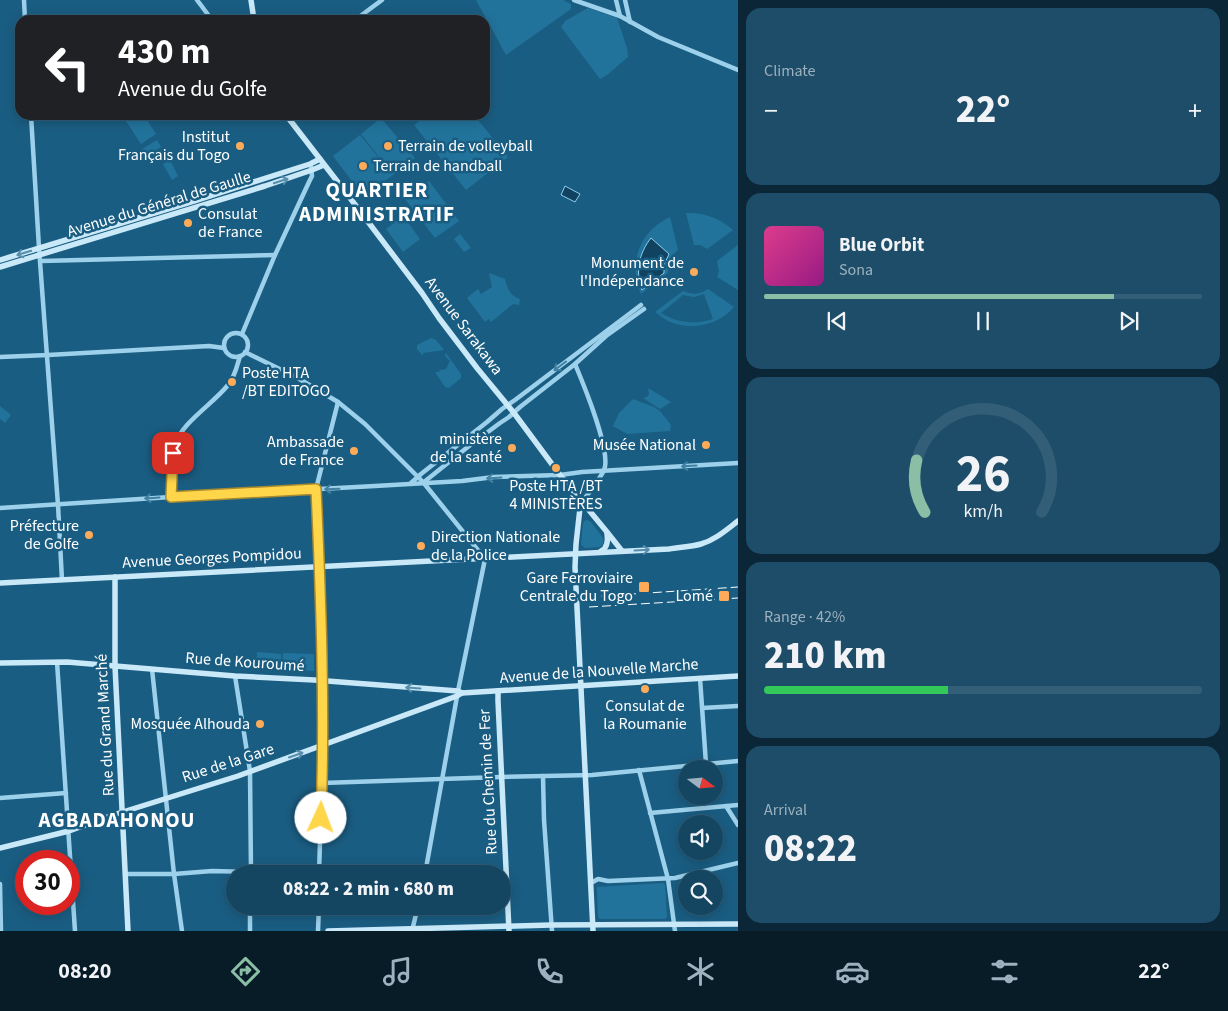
<!DOCTYPE html>
<html lang="en">
<head>
<meta charset="utf-8">
<style>
	:root { --surface:#144662; --page:#1d4d68; --text:#f1f3f6; --muted:#9db1be; --line:#335e77; --accent:#8abfa5 }
	body { margin:0; font-family:"Source Sans 3",sans-serif; background:var(--page); color:var(--text); height:100vh; display:flex; flex-direction:column; font-size:19px; white-space:nowrap }
	* { box-sizing:border-box; margin:0 }
	p { font-size:16px; color:var(--muted) }
	.icon { flex:none; width:28px; height:28px; fill:none; stroke:currentColor; stroke-width:2; stroke-linecap:round; stroke-linejoin:round }
	.map { position:relative; flex:1; overflow:hidden }
	.sheet { display:flex; flex-direction:column; gap:8px; padding:8px; background:#0b2636; width:490px }
	.sheet>* { flex:none }
	.guide { position:absolute; left:15px; top:15px; width:475px; height:105px; border-radius:15px; box-shadow:0 2px 12px #0003,0 0 0 1px var(--line); background:#202124; color:#fff; overflow:hidden }
	.needle { width:32px; rotate:106deg }
	.controls { position:absolute; left:678px; top:760px; display:grid; gap:10px }
	.controls a { display:grid; place-items:center; width:45px; height:45px; border-radius:50%; background:var(--surface); box-shadow:0 2px 12px #0003,0 0 0 1px var(--line); font-size:25px }
	.speed { position:absolute; left:15px; top:850px; display:flex; gap:10px; font-size:25px; font-weight:700; text-align:center }
	.speed>* { display:grid; place-content:center; width:65px; height:65px; border-radius:50%; background:var(--surface); box-shadow:0 2px 12px #0003,0 0 0 1px var(--line); line-height:1 }
	.speed .limit { border:8px solid #d22; background:#fff; color:#111 }
	.pin { position:absolute; display:grid; place-items:center; width:42px; height:42px; color:#fff; margin:-21px; border-radius:10px; box-shadow:0 2px 8px #0006 }
	.me { position:absolute; width:55px; margin:-28px; rotate:2deg; stroke-linejoin:round; filter:drop-shadow(0 0 4px #0008) }
	.turn { display:flex; align-items:center; gap:18px; height:105px; padding:0 20px; font-size:22px }
	.turn .icon { width:65px; height:65px; stroke-width:2.5 }
	.turn b { display:block; font-size:35px; line-height:42px }
	.big { font-size:38px; font-weight:800; line-height:1.1 }
	.sheet .tile { flex:1; display:flex; flex-direction:column; justify-content:center; gap:8px; min-width:0; padding:0 18px; border-radius:15px; background:var(--page) }
	.sheet .dial { align-items:center; gap:0 }
	.dial svg { height:130px; overflow:visible; fill:none; stroke:var(--line); stroke-width:7; stroke-linecap:round; text-anchor:middle }
	.dial text { fill:var(--text); stroke:none }
	.song { display:flex; align-items:center; gap:15px }
	.cover { width:60px; height:60px; border-radius:8px; background:linear-gradient(135deg,hsl(330 70% 55%),hsl(310 70% 35%)) }
	.played { height:5px; border-radius:2px; background:linear-gradient(90deg,var(--accent) 80%,var(--line) 80%) }
	.keys { display:flex; justify-content:space-around; direction:ltr }
	.heat { display:flex; justify-content:space-between; align-items:center; font-size:28px; direction:ltr }
	.charge { height:8px; border-radius:4px; background:linear-gradient(90deg,#34c759 42%,var(--line) 0) }
	.trip { position:absolute; left:226px; top:865px; width:285px; height:50px; border-radius:25px; background:var(--surface); box-shadow:0 2px 12px #0003,0 0 0 1px var(--line); font-weight:800; line-height:50px; text-align:center }
	.menu { display:flex; height:80px; justify-content:space-around; align-items:center; background:#081c27; color:var(--muted) }
	.menu .icon { width:35px; height:35px }
	.menu .on { color:var(--accent) }
	.menu b { font-size:22px; color:var(--text) }
	main { display:flex; flex:1; min-height:0 }
	.map>svg:first-child { display:block }
	.green { fill:#22739b; fill-rule:evenodd }
	.water { fill:#114360; stroke:#90cfed }
	.lines { fill:none; stroke-linecap:round; stroke-linejoin:round }
	.street { stroke:#9dd1eb; stroke-width:4.5 }
	.secondary { stroke:#c9e8f8; stroke-width:5.5 }
	.rail { stroke:#fff; stroke-width:1; stroke-dasharray:9 4; stroke-linecap:butt }
	.oneway { stroke:#578eab }
	.oneway2 { stroke:#4180a2 }
	.route-casing { stroke:#a68a30; stroke-width:12 }
	.route { stroke:#ffd54a; stroke-width:9 }
	.poi-dot { fill:#feab59; stroke:#1a5d82; stroke-width:2 }
	.labels { text-anchor:middle; dominant-baseline:central; stroke-width:5; stroke-linejoin:round; paint-order:stroke }
	.poi-label { font-size:16px; fill:#fff; stroke:#1a5d82; text-anchor:end }
	.street-label { font-size:16px; fill:#fff; stroke:#1a5d82 }
	.district-label { font-size:21px; font-weight:bold; letter-spacing:1px; fill:#fff; stroke:#1a5d82 }
</style>
</head>
<body>
<main>
<div class="map">
<svg width="738" height="931" viewBox="0 0 738 931">
	<rect width="100%" height="100%" fill="#1a5d82"/>
	<g class="green">
		<path d="M476,0h87l8,4v5l-65,46z"/>
		<path d="M588,8l29,10 10,30 1,9 -21,18 -7,4 -39,-52 4,-6z"/>
		<path d="M129,115h15l12,19 -15,10 -17,-26z"/>
		<path d="M427,115h47l34,42 -42,33 -52,-65z"/>
		<path d="M381,118l34,40 -22,17 -32,-41z"/>
		<path d="M360,135l33,40 -29,22 -31,-41z"/>
		<path d="M157,140l4,7 -15,9 -4,-7z"/>
		<path d="M170,160l8,16 -6,4 -9,-16z"/>
		<path d="M429,181l30,40 -24,17 -30,-39z"/>
		<path d="M686,213c17,-1 34,5 47,17l-26,19 -6,-4h-7z"/>
		<path d="M403,216l17,23 -17,13 -17,-23z"/>
		<path d="M670,217l8,33c-8,6 -10,14 -10,23l-27,21c-13,-32 -2,-62 29,-77z"/>
		<path d="M460,234l11,14 -7,4 -10,-13z"/>
		<path d="M738,245v45l-21,-13 2,-6 -2,-10z"/>
		<path d="M489,273l16,6c2,10 6,17 15,20l-1,6 -6,-1 -22,18 -2,-3 -4,3 -18,-24 11,-9 3,5 11,-7z"/>
		<path d="M708,289l26,18c-16,19 -44,24 -66,14 -5,-3 -9,-6 -13,-9l28,-21c9,4 16,4 25,-2zM683,295l11,2 10,-3 9,25c-18,6 -36,4 -52,-6z"/>
		<path d="M431,338l5,2 8,10 -21,3v3l-6,-7v-4z"/>
		<path d="M446,353l15,21v4l-12,10 -4,-1 -10,-15h4l1,-2 6,-1 4,-8 -5,-5z"/>
		<path d="M648,388l23,14 -11,7 -17,-11 4,-1 2,-3z"/>
		<path d="M633,399l21,8 6,4 11,14 -1,6 -43,3 -14,-8 6,-13z"/>
		<path d="M0,406l11,9 -6,8 -5,-4z"/>
		<path d="M587,520l4,2 12,16v6l-3,3 -15,1 -4,-3 2,-21 1,-3z"/>
		<path d="M257,652l24,2v14l-25,-1z"/>
		<path d="M283,653l31,1v17l-32,-2z"/>
		<path d="M663,883l2,2 2,32 -2,2h-65l-2,-2 -1,-28v-2z"/>
	</g>
	<g class="water">
		<path d="M565,186l15,8 -5,8 -14,-7z"/>
		<path d="M651,238l18,16 -5,11v8l-22,17c-7,-18 -3,-37 9,-52z"/>
	</g>
	<g class="lines">
		<g class="street">
			<path d="M24,0l1,20"/>
			<path d="M197,0l15,20"/>
			<path d="M574,0l46,16 38,21 80,33"/>
			<path d="M616,0l4,16"/>
			<path d="M625,0l5,22"/>
			<path d="M355,20l27,-20"/>
			<path d="M31,115l8,133 19,257 4,75"/>
			<path d="M41,261l234,-6"/>
			<circle cx="236" cy="345" r="12"/>
			<path d="M242,334l33,-79 34,-73 3,-6 -1,-9"/>
			<path d="M245,352l51,25 42,25 27,22 58,58 62,77 -27,132 -33,183"/>
			<path d="M0,357l48,-2 161,-9 15,2"/>
			<path d="M575,364c8,19 37,89 29,106 -4,9 -16,24 -22,32"/>
			<path d="M424,482l45,-36 31,-23 9,-6 11,-10 55,-43 31,-28 38,-27"/>
			<path d="M411,483l10,-9 66,-52 15,-13 13,-9 126,-95"/>
			<path d="M171,497c0,-13 -1,-39 3,-51 9,-25 38,-41 54,-61 7,-8 9,-19 12,-29"/>
			<path d="M0,508l171,-11 204,-11 87,-5 32,-4 66,-2 22,-3 156,-9"/>
			<path d="M57,662l18,269"/>
			<path d="M152,669l22,205 8,57"/>
			<path d="M235,676l15,95 1,102"/>
			<path d="M700,678l6,86"/>
			<path d="M702,708l36,-2"/>
			<path d="M639,770l29,109 7,52"/>
			<path d="M543,776l1,44 8,111"/>
			<path d="M322,783l179,-6 91,-2 146,-14"/>
			<path d="M0,798l66,-5"/>
			<path d="M726,806l12,19"/>
			<path d="M650,813l88,-8"/>
			<path d="M125,874h49l38,-3 39,1 68,-2 95,4"/>
			<path d="M319,874l4,-129 -4,-179 -3,-77 22,-87"/>
			<path d="M591,883l7,-4 10,2 67,-3 63,-15"/>
			<path d="M0,884l1,47"/>
			<path d="M250,931v-25"/>
			<path d="M318,931l1,-25"/>
			<path d="M412,931l6,-25"/>
		</g>
		<g class="secondary">
			<path d="M251,0l3,20"/>
			<path d="M286,115l61,79 75,99 17,25 38,50 37,45 46,62 47,57 15,19"/>
			<path d="M0,260l194,-59 116,-37 10,-5"/>
			<path d="M0,267l265,-81 47,-16 12,-5"/>
			<path d="M582,502l-2,6 -4,36 -1,23 18,364"/>
			<path d="M601,551c7,-3 7,-11 6,-18"/>
			<path d="M115,577v89l13,265"/>
			<path d="M0,583l669,-34c10,-2 21,-2 32,-5 14,-4 25,-14 37,-23"/>
			<path d="M0,663l67,-1 168,14 79,4 144,11 4,2 276,-17"/>
			<path d="M498,691v10l11,230"/>
			<path d="M0,848l69,-17 41,-15 128,-40 219,-80 5,-3"/>
			<path d="M328,931l223,-6 187,-1"/>
		</g>
		<g class="rail">
			<path d="M588,597l150,-10"/>
			<path d="M589,607l149,-9"/>
		</g>
	</g>
	<defs><path id="oneway-shaft" d="M-6 0H5M1.5-3L5.5 0L1.5 3" fill="none" stroke-width="1.6" stroke-linecap="round" stroke-linejoin="round" transform="scale(1.25)"/></defs>
	<g class="oneway">
		<use href="#oneway-shaft" transform="translate(281 181) rotate(-18)"/>
		<use href="#oneway-shaft" transform="translate(24 253) rotate(163)"/>
		<use href="#oneway-shaft" transform="translate(642 550) rotate(-3)"/>
		<use href="#oneway-shaft" transform="translate(413 688) rotate(-176)"/>
		<use href="#oneway-shaft" transform="translate(296 755) rotate(-19)"/>
	</g>
	<g class="oneway2">
		<use href="#oneway-shaft" transform="translate(560 366) rotate(143)"/>
		<use href="#oneway-shaft" transform="translate(689 466) rotate(177)"/>
		<use href="#oneway-shaft" transform="translate(494 478) rotate(176)"/>
		<use href="#oneway-shaft" transform="translate(332 489) rotate(178)"/>
		<use href="#oneway-shaft" transform="translate(152 498) rotate(176)"/>
	</g>
	<g class="lines">
		<defs>
			<path id="route" d="M173,453l-2,44 145,-8c5,110 9,219 5,329"/>
		</defs>
		<use href="#route" class="route-casing"/>
		<use href="#route" class="route"/>
	</g>
	<g class="poi-dot">
		<circle cx="240" cy="146" r="5"/>
		<circle cx="388" cy="146" r="5"/>
		<circle cx="363" cy="166" r="5"/>
		<circle cx="188" cy="223" r="5"/>
		<circle cx="694" cy="272" r="5"/>
		<circle cx="232" cy="382" r="5"/>
		<circle cx="706" cy="445" r="5"/>
		<circle cx="512" cy="448" r="5"/>
		<circle cx="354" cy="451" r="5"/>
		<circle cx="556" cy="468" r="5"/>
		<circle cx="89" cy="535" r="5"/>
		<circle cx="421" cy="546" r="5"/>
		<rect x="638" y="581" width="12" height="12" rx="2.5"/>
		<rect x="718" y="590" width="12" height="12" rx="2.5"/>
		<circle cx="645" cy="689" r="5"/>
		<circle cx="260" cy="724" r="5"/>
	</g>
	<g class="labels">
		<g class="poi-label">
			<text x="230" y="137">Institut<tspan x="230" dy="18">Français du Togo</tspan></text>
			<text x="398" y="146" text-anchor="start">Terrain de volleyball</text>
			<text x="373" y="166" text-anchor="start">Terrain de handball</text>
			<text x="198" y="214" text-anchor="start">Consulat<tspan x="198" dy="18">de France</tspan></text>
			<text x="684" y="263">Monument de<tspan x="684" dy="18">l'Indépendance</tspan></text>
			<text x="242" y="373" text-anchor="start">Poste HTA<tspan x="242" dy="18">/BT EDITOGO</tspan></text>
			<text x="502" y="439">ministère<tspan x="502" dy="18">de la santé</tspan></text>
			<text x="344" y="442">Ambassade<tspan x="344" dy="18">de France</tspan></text>
			<text x="696" y="445">Musée National</text>
			<text x="556" y="486" text-anchor="middle">Poste HTA /BT<tspan x="556" dy="18">4 MINISTÈRES</tspan></text>
			<text x="79" y="526">Préfecture<tspan x="79" dy="18">de Golfe</tspan></text>
			<text x="431" y="537" text-anchor="start">Direction Nationale<tspan x="431" dy="18">de la Police</tspan></text>
			<text x="633" y="578">Gare Ferroviaire<tspan x="633" dy="18">Centrale du Togo</tspan></text>
			<text x="713" y="596">Lomé</text>
			<text x="645" y="706" text-anchor="middle">Consulat de<tspan x="645" dy="18">la Roumanie</tspan></text>
			<text x="250" y="724">Mosquée Alhouda</text>
		</g>
		<g class="street-label">
			<text transform="translate(159 204) rotate(-17)">Avenue du Général de Gaulle</text>
			<text transform="translate(464 326) rotate(53)">Avenue Sarakawa</text>
			<text transform="translate(212 558) rotate(-3)">Avenue Georges Pompidou</text>
			<text transform="translate(245 662) rotate(4)">Rue de Kouroumé</text>
			<text transform="translate(599 671) rotate(-4)">Avenue de la Nouvelle Marche</text>
			<text transform="translate(105 725) rotate(-93)">Rue du Grand Marché</text>
			<text transform="translate(228 763) rotate(-18)">Rue de la Gare</text>
			<text transform="translate(488 782) rotate(-93)">Rue du Chemin de Fer</text>
		</g>
		<g class="district-label">
			<text x="377" y="190">QUARTIER<tspan x="377" dy="24">ADMINISTRATIF</tspan></text>
			<text x="117" y="820">AGBADAHONOU</text>
		</g>
	</g>
</svg>
<div class="controls">
<a><svg class="needle" viewBox="-14 -14 28 28"><path d="M0-13l5 13h-10z" fill="#e53935"/><path d="M0 13l5-13h-10z" fill="#9db1be"/></svg></a>
<a><svg class="icon" aria-label="sound" viewBox="0 0 24 24"><path d="M4 9h4l5-4v14l-5-4H4zM17 9q2 3 0 6"/></svg></a>
<a><svg class="icon" aria-label="search" viewBox="0 0 24 24"><circle cx="10" cy="10" r="6"/><path d="M15 15l6 6"/></svg></a>
</div>
<div class="speed"><div class="limit">30</div></div>
<div class="pin" style="left:173px;top:453px;background:#d93025"><svg class="icon" aria-label="arrive" viewBox="0 0 24 24"><path d="M6 21V4h12l-3 4 3 4H6"/></svg></div>
<svg class="me" style="left:321px;top:818px" viewBox="-20 -20 40 40"><circle r="19" fill="#fff"/><path d="M0-13L10 11 0 6-10 11z" fill="#ffd54a"/></svg>
<div class="trip">08:22 · 2 min · 680 m</div>
<div class="guide">
<div class="turn"><svg class="icon" aria-label="left" viewBox="0 0 24 24"><path d="M17 20v-9H6M10 6l-5 5 5 5"/></svg><div><b>430 m</b>Avenue du Golfe</div></div>
</div>
</div>
<section class="sheet">
<div class="tile"><p>Climate</p>
<div class="heat"><a>−</a><b class="big">22°</b><a>+</a></div>
</div>
<div class="tile">
<div class="song"><i class="cover"></i><div><b>Blue Orbit</b><p>Sona</p></div></div>
<div class="played"></div>
<div class="keys"><svg class="icon" aria-label="previous" viewBox="0 0 24 24"><path d="M18 5L8 12l10 7zM5 5v14"/></svg><svg class="icon" aria-label="pause" viewBox="0 0 24 24"><path d="M8 5v14M16 5v14"/></svg><svg class="icon" aria-label="next" viewBox="0 0 24 24"><path d="M6 5l10 7-10 7zM19 5v14"/></svg></div>
</div>
<div class="tile dial"><svg viewBox="0 0 100 80">
<path d="M14 69A42 42 0 1 1 86 69"/>
<path d="M14 69A42 42 0 0 1 9 37" stroke="#8abfa5"/>
<text x="50" y="56" font-size="32" font-weight="700">26</text>
<text x="50" y="72" font-size="11">km/h</text>
</svg></div>
<div class="tile"><p>Range · 42%</p><b class="big">210 km</b><div class="charge"></div></div>
<div class="tile"><p>Arrival</p><b class="big">08:22</b></div>
</section>
</main>
<nav class="menu">
<b>08:20</b>
<svg class="icon on" aria-label="directions" viewBox="0 0 24 24"><path d="M12 3l9 9-9 9-9-9zM9 14v-3h6M13 9l2 2-2 2"/></svg>
<svg class="icon" aria-label="music" viewBox="0 0 24 24"><path d="M9 18V5l10-2v13"/><circle cx="6" cy="18" r="3"/><circle cx="16" cy="16" r="3"/></svg>
<svg class="icon" aria-label="phone" viewBox="0 0 24 24"><path d="M5 4h4l2 5-3 2q2 4 5 5l2-3 5 2v4C11 20 4 13 5 4z"/></svg>
<svg class="icon" aria-label="climate" viewBox="0 0 24 24"><path d="M12 3v18M4 7l16 10M4 17L20 7"/></svg>
<svg class="icon" aria-label="car" viewBox="0 0 24 24"><path d="M5 17H2v-5l4-1 3-4h7l3 4 3 1v5h-3M9 17h6M6 11h13"/><circle cx="7" cy="17" r="2"/><circle cx="17" cy="17" r="2"/></svg>
<svg class="icon" aria-label="filters" viewBox="0 0 24 24"><path d="M4 7h16M4 17h16"/><circle cx="9" cy="7" r="2"/><circle cx="15" cy="17" r="2"/></svg>
<b>22°</b>
</nav>
</body>
</html>
